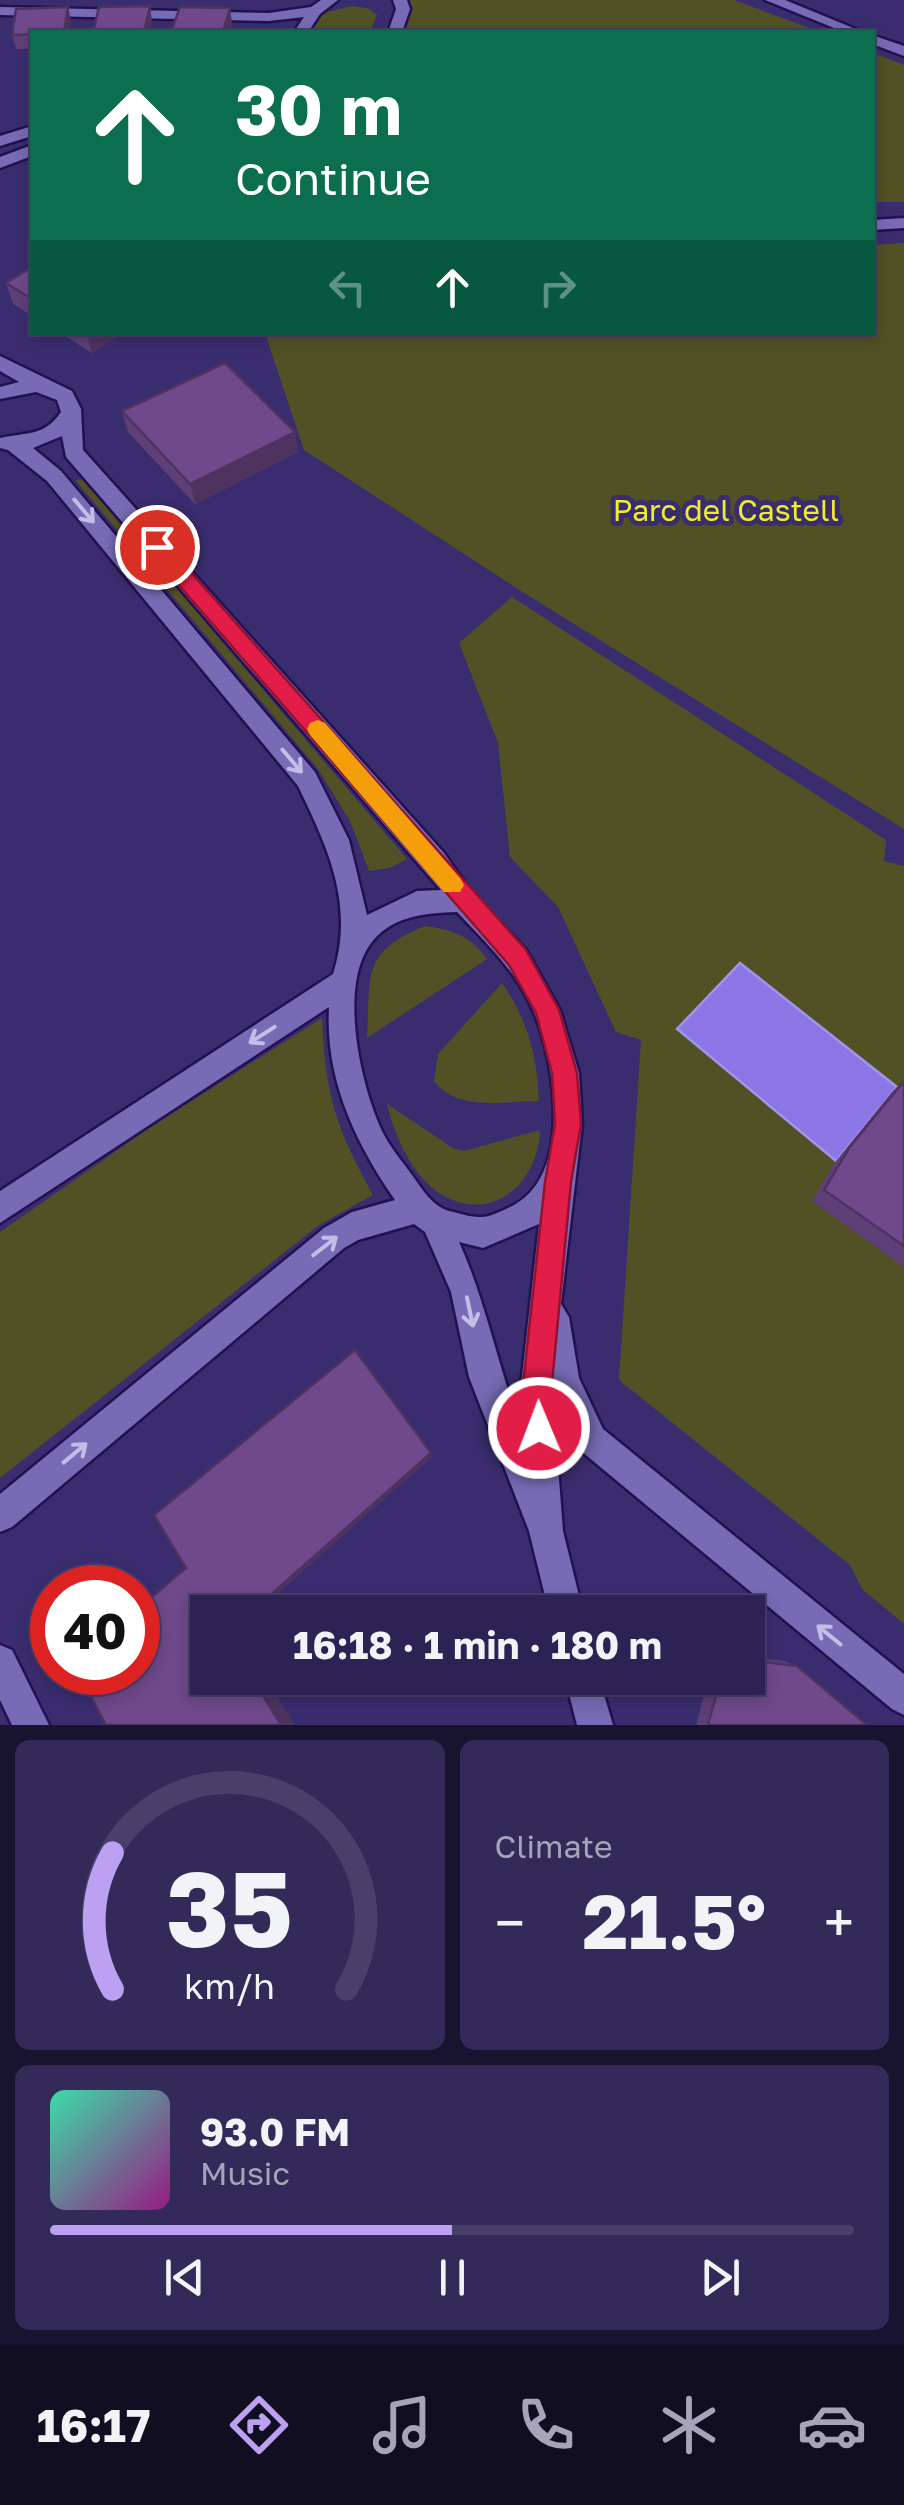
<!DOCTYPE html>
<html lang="en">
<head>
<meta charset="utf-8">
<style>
	:root { --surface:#2c2253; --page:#342a5a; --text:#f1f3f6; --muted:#a6a4b8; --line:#483f6a; --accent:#bca0f2 }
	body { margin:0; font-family:"Golos Text",sans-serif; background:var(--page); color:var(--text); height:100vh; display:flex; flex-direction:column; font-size:38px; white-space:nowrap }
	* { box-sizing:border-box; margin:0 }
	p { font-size:32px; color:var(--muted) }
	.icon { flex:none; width:55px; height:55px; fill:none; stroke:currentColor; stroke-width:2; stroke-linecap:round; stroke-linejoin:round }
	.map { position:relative; height:1725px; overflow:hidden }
	.sheet { display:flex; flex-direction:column; gap:15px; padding:15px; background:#18132e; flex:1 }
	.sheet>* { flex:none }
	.banner { position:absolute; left:30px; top:30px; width:845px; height:305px; border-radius:0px; box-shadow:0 5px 15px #0003,0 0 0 2px var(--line); background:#0b6e4f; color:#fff; overflow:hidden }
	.speed { position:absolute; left:30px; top:1565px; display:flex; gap:20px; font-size:50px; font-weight:700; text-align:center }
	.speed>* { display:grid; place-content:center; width:130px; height:130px; border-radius:50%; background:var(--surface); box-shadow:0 5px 15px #0003,0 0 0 2px var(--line); line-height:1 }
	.speed .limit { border:15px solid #d22; background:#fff; color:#111 }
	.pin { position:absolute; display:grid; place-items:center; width:85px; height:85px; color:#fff; margin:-42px; border:5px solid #fff; border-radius:50%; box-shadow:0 2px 10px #0007 }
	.me { position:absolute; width:110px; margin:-55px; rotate:359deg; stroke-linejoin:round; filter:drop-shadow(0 0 8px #0008) }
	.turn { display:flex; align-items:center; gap:35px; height:210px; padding:0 40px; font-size:45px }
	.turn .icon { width:130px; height:130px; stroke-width:2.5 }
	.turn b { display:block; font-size:70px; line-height:85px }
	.lanes { display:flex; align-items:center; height:95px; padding:0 40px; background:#0003; justify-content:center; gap:50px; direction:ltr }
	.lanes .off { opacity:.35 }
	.big { font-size:75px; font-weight:700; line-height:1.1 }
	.sheet .widget { flex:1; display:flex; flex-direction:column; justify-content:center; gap:15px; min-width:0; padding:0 35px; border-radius:15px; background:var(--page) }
	.sheet .dial { align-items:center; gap:0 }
	.dial svg { height:260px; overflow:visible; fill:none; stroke:var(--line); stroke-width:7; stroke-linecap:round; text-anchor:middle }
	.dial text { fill:var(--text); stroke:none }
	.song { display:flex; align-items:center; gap:30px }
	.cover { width:120px; height:120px; border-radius:15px; background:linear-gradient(135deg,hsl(160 70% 55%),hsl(310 70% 35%)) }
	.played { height:10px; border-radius:5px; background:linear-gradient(90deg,var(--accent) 50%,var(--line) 50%) }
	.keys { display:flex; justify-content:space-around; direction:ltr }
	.heat { display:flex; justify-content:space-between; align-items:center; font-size:55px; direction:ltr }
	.sheet .tiles { flex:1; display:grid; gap:15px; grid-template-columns:1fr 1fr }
	.widget:last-child { grid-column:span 2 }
	.trip { position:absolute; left:190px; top:1595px; width:575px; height:100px; border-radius:0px; background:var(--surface); box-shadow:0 5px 15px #0003,0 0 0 2px var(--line); font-weight:700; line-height:100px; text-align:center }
	.tab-bar { display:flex; height:160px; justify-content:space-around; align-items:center; background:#120e21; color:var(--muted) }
	.tab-bar .icon { width:70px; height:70px }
	.tab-bar .on { color:var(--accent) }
	.tab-bar b { font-size:45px; color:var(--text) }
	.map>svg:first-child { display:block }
	.green { fill:#515125 }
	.water { fill:#8a77e5; stroke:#a294eb; stroke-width:2.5 }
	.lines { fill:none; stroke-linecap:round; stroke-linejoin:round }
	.minor-casing { stroke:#231051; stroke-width:5 }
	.minor { fill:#766bb4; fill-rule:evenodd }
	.wall { fill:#5f3f78 }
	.shaded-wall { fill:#4e3361 }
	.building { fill:#6f498b; stroke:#4e3361; stroke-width:2.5 }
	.oneway { stroke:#c2bee8 }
	.route { fill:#e11d48; stroke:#92132f; stroke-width:2.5 }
	.slow { fill:#f59e0b }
	.labels { text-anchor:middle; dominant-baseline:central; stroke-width:10; stroke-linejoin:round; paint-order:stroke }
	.park-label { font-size:30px; fill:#efed2c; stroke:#3a2d6f }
</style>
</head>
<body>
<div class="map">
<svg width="904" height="1725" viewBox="0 0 904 1725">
	<rect width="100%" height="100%" fill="#3a2d6f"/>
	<g class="green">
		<path d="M402,0h332l86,32h-437z"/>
		<path d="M352,6l16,2 9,7 -7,17h-59l12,-19z"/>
		<path d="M873,53l31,12v137h-31z"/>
		<path d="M904,243v586l-383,-238 -217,-141 -39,-117 607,-1 1,-87z"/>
		<path d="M83,478l324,381 -17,9 -21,3 -19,-50 -32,-52 -242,-288z"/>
		<path d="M512,597l374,243 -2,21 20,5v758l-42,-35 -12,-24 -231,-185 22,-340 -25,-8 -58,-125 -48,-50 -12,-114 -39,-100z"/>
		<path d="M425,926c28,4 46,10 62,33l-120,79c4,-63 -7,-85 58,-112z"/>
		<path d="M502,983c26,37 35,73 37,118 -36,0 -81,11 -105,-20l4,-27z"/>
		<path d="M322,1018c3,77 14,110 51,177l-54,30 -319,253v-246l148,-103z"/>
		<path d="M387,1104l66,44 11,3 76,-21c-1,56 -54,98 -105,60 -25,-19 -41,-56 -48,-86z"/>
	</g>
	<path class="water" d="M740,963l157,124 -61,74 -159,-132z"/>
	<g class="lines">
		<defs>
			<g id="minor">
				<path d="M321,0h17l-18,14 -12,18h-14l10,-15 -35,4 -269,-6v-8l269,6 42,-6z"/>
				<path d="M393,0h14l3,9 -8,23h-14l8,-23z"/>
				<path d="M765,0h20l78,32h-19z"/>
				<path d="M872,35l32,11v10l-32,-12z"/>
				<path d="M32,126v10l-32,10v-10z"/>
				<path d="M32,145v11l-32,12v-11z"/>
				<path d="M904,218v10l-32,2v-10z"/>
				<path d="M0,356l72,35 9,18 2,41 361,403 28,40 54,57 34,60 19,63 3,51 -21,180 8,13 10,61 24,51 301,245v41l-12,-6 -311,-258 -29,-62 11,142 20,81h-34l-20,-81 -60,-154 -18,-85 -26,-60 -11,-8 -56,16 -14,8 -332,279 -12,5v-38l324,-266 28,-16 43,-12c-40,-58 -70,-121 -66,-193l-329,216v-32l333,-217c22,-69 -5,-126 -35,-188l-251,-305 -39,-31 -8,-2v-10c26,-6 44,-1 61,-26l-4,-12 -21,-8 -36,7v-12l19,-5 -19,-11zM62,436l4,21 375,433 -24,1 -50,24 -18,-75 -34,-68 -254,-301 -28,-23zM457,912c30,32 62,62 78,103 21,53 38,165 -27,193 -9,4 -20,10 -29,9 -10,0 -20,-4 -30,-6 -17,-5 -27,-22 -37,-36 -10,-14 -23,-29 -30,-44 -21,-44 -43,-141 -13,-185 20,-30 56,-33 88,-34zM539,1224l-19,170 3,38c-25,-63 -36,-128 -64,-190l24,6z"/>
				<path d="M0,1645l12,5 37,75h-37l-12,-25z"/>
				<path d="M565,1678h34l14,47h-36z"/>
			</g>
		</defs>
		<use href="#minor" class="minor-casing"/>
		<use href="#minor" class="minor"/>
	</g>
	<g class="wall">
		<path d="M71,21l-39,11v17h-16l-4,-14z"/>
		<path d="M32,267v49l-19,-12 -7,-21z"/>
		<path d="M59,332h65l-32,21z"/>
		<path d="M122,411l176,41 -103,52 -67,-72z"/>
		<path d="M904,1080v187l-92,-66 24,-40 56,-69z"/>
		<path d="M748,1657l36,4 13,5 70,59h-171l12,-43 16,-2 1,-2h23z"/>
	</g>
	<g class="shaded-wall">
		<path d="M150,6l2,15 -2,11h-6z"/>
		<path d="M68,7l3,14 -1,11h-6z"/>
		<path d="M230,8l2,15 -2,9h-7z"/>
		<path d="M86,332h38l-32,21z"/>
		<path d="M295,432l3,20 -103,52 -5,-20z"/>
		<path d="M431,1453l1,4 -175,155h-6z"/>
		<path d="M252,1678h14l29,47h-14z"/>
	</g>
	<g class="building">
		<path d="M150,6l-6,26h-51l6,-25z"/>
		<path d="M68,7l-4,25h-32v2l-20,1 4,-26z"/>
		<path d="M180,7l50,1 -7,24h-52z"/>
		<path d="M32,267v32l-26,-16z"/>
		<path d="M225,363l70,69 -105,52 -68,-73z"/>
		<path d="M904,1081v165l-80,-56 25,-42z"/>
		<path d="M355,1350l76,103 -180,159h-43v66h44l29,47h-175l-28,-53h60v-63l48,-41 -32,-53z"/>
		<path d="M748,1660l49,6 70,59h-159l10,-37 17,-2 4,-8h9z"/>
	</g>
	<defs><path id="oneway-shaft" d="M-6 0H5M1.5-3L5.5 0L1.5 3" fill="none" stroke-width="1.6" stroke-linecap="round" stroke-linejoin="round" transform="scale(2.5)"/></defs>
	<g class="oneway">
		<use href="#oneway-shaft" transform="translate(84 511) rotate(50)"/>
		<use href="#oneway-shaft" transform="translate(292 761) rotate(50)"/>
		<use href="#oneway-shaft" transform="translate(262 1035) rotate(147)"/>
		<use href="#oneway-shaft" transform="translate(325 1246) rotate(-38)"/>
		<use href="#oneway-shaft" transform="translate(470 1312) rotate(78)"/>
		<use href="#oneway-shaft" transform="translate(75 1453) rotate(-40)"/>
		<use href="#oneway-shaft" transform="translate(829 1635) rotate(-141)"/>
	</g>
	<path class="route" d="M157,540l7,2 362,408 33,60 18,63 4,51 -10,58 -20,212 2,34 -4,11 -10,4 -11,-4 -6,-45 23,-212 10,-58 -3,-51 -16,-60 -27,-48 -359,-413v-10z"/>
	<path class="slow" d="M318,720l7,3 135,155 4,7 -4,7h-16l-134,-157 -3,-6 3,-6z"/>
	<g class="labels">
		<g class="park-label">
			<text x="726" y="510">Parc del Castell</text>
		</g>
	</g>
</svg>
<div class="speed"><div class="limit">40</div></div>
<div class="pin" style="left:157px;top:547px;background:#d93025"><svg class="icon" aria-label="arrive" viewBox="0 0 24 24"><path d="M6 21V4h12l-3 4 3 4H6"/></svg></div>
<svg class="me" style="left:539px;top:1428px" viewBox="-20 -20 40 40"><circle r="17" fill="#e11d48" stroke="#fff" stroke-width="3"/><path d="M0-11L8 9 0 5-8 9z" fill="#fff"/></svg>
<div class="trip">16:18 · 1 min · 180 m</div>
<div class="banner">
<div class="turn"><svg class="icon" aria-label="ahead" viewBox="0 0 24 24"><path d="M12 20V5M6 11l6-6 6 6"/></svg><div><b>30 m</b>Continue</div></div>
<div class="lanes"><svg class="icon off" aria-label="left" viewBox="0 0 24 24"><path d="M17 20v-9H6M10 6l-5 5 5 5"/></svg><svg class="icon" aria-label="ahead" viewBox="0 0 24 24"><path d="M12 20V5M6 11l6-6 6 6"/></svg><svg class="icon off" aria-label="right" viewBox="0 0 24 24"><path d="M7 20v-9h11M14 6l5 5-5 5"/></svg></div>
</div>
</div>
<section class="sheet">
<div class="tiles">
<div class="widget dial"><svg viewBox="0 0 100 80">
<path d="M14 69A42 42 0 1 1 86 69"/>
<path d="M14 69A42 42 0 0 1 14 27" stroke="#bca0f2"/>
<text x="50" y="56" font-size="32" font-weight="700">35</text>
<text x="50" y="72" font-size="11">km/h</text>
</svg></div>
<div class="widget"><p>Climate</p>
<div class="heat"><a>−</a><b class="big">21.5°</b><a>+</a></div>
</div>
<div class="widget">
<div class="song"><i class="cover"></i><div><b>93.0 FM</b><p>Music</p></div></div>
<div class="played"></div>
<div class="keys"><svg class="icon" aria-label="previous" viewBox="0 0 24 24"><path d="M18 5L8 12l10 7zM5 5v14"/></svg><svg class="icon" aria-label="pause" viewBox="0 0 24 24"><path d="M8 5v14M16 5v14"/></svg><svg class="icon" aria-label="next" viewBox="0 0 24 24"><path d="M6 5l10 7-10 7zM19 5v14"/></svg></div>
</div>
</div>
</section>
<nav class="tab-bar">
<b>16:17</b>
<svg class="icon on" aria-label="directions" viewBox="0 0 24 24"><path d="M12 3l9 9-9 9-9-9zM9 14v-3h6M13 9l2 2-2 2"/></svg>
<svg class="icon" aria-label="music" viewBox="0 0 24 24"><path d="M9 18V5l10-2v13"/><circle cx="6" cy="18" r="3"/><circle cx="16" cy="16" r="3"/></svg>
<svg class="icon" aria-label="phone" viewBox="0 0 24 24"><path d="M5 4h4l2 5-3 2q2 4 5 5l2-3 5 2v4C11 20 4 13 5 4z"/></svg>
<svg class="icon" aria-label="climate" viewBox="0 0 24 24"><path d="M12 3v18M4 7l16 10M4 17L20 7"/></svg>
<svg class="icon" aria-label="car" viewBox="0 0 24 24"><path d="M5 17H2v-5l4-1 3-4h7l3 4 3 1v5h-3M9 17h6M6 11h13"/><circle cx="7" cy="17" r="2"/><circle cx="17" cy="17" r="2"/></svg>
</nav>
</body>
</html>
